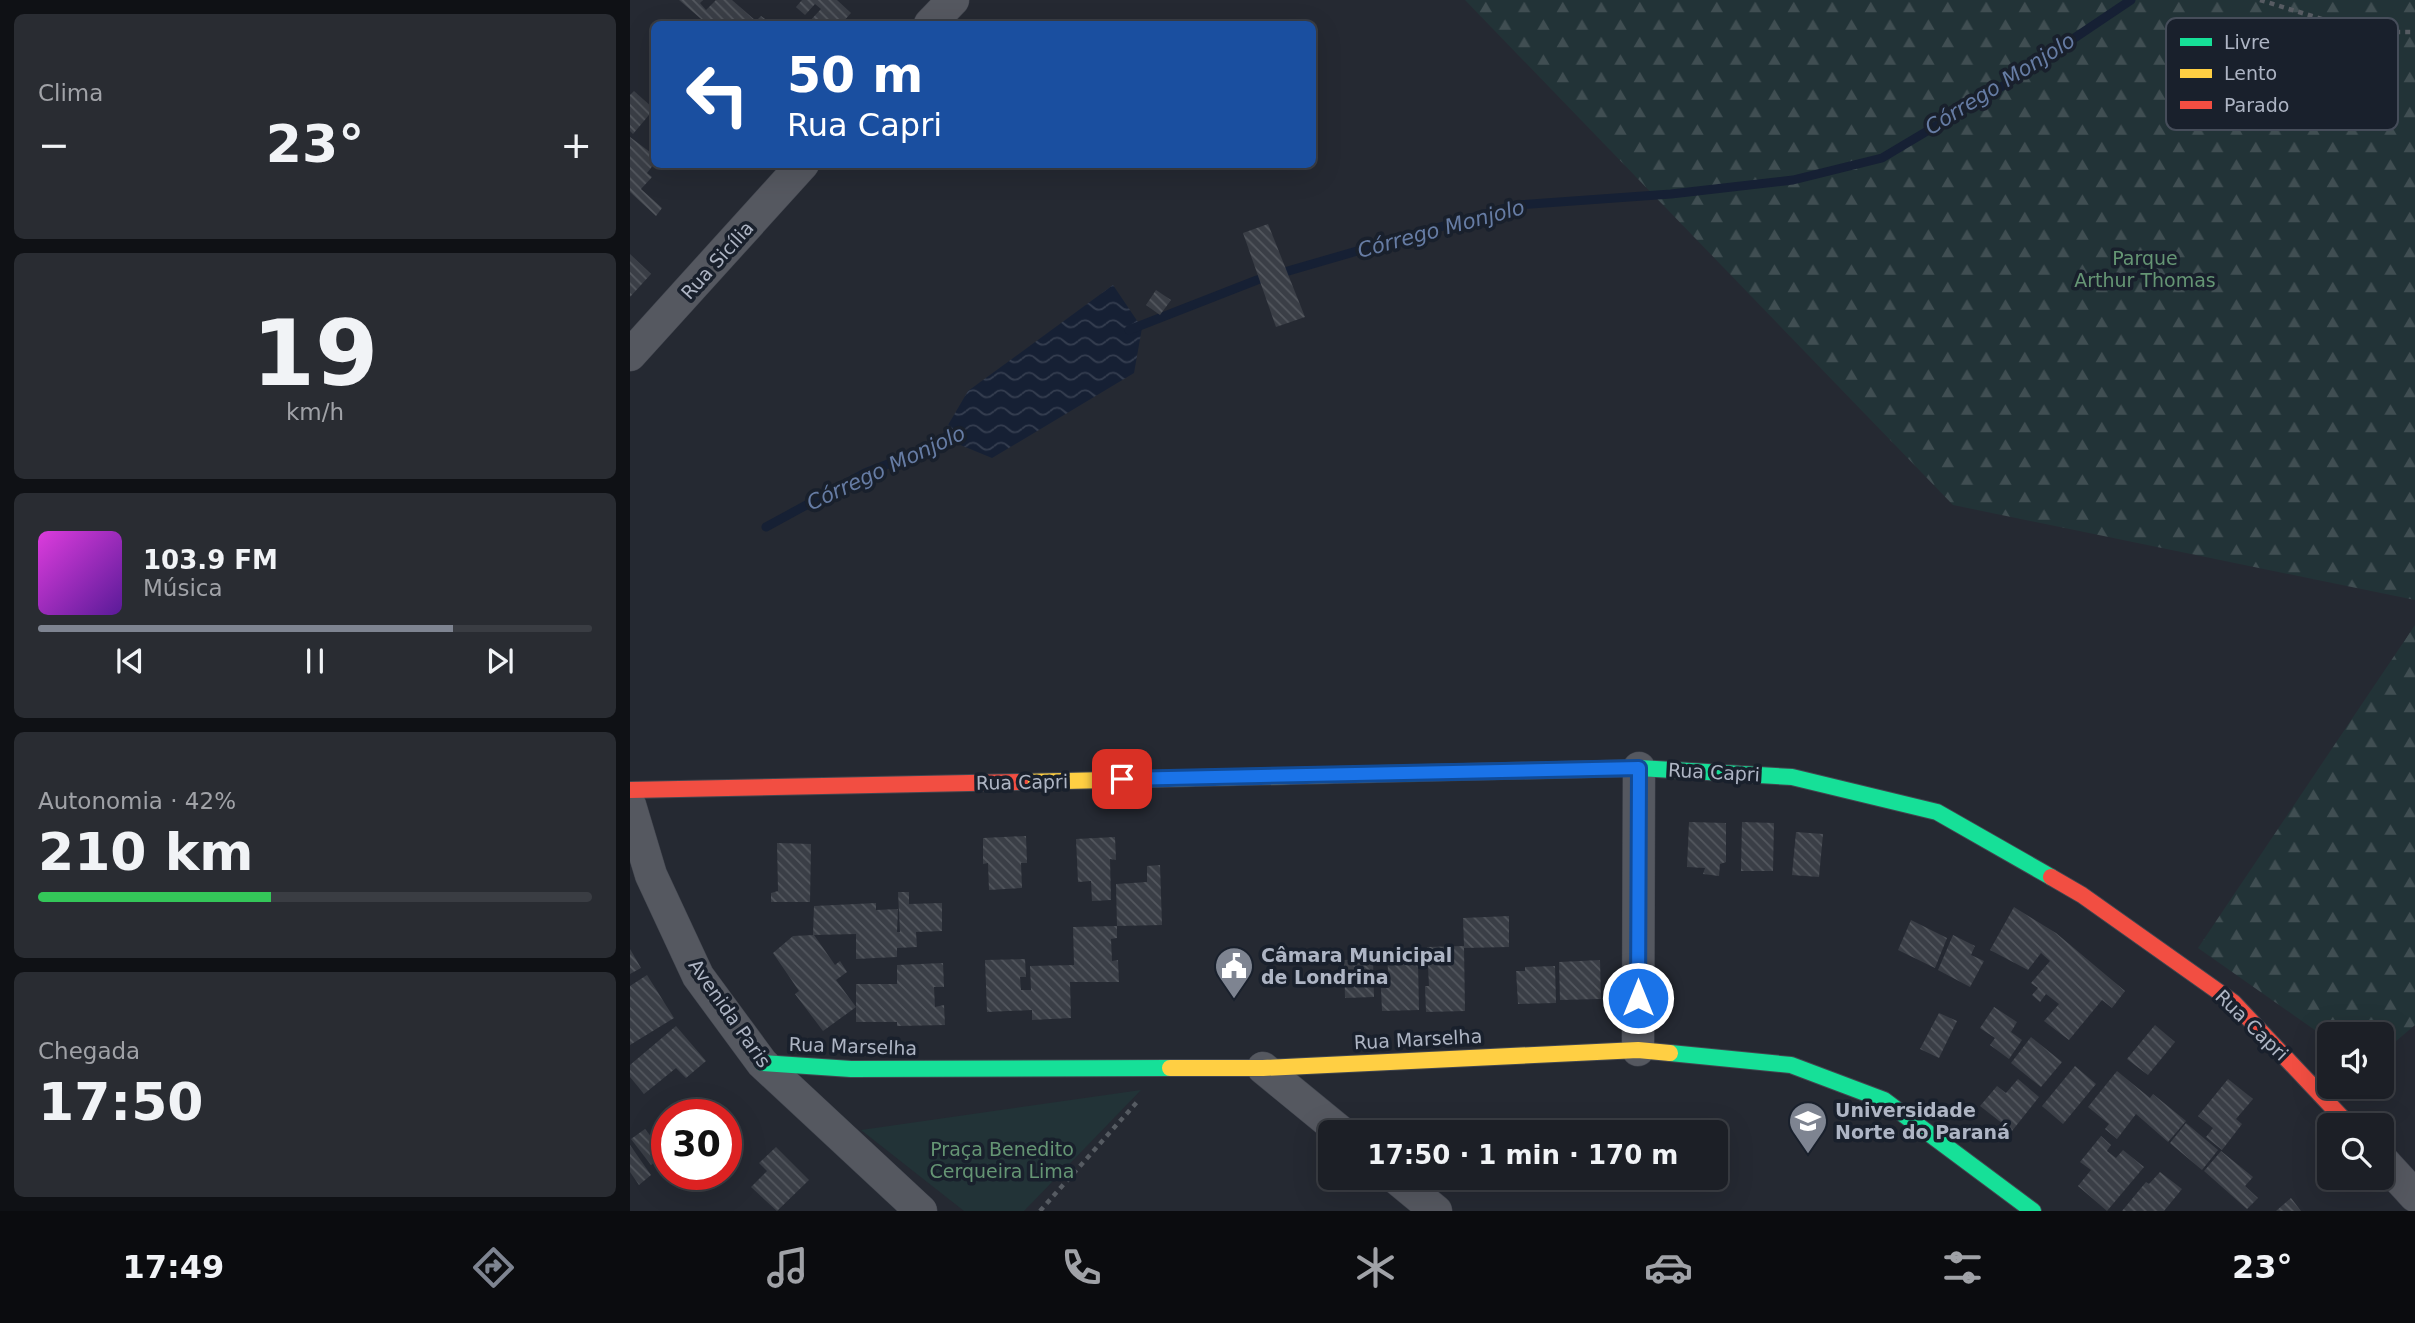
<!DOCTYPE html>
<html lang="pt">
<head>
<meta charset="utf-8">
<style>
	:root { --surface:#1c1f26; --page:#292c32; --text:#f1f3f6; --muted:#a0a2a7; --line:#3a3d43; --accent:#7e8491 }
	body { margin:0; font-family:"DejaVu Sans",sans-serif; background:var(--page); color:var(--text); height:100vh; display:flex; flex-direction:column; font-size:26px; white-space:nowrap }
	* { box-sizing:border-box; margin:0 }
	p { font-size:23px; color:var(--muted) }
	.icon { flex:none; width:38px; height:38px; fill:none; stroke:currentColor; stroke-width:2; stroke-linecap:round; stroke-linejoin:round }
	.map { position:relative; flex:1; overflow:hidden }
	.details { display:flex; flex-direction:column; gap:14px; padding:14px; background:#0f1115; width:630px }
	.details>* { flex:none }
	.banner { position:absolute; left:21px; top:21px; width:665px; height:147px; border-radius:10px; box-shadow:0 7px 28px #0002,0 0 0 2px var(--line); background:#1a4fa0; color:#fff; overflow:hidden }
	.fabs { position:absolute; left:1687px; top:1022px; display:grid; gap:14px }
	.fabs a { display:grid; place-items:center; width:77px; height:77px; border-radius:10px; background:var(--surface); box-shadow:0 7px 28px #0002,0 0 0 2px var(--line); font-size:35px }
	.speed { position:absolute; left:21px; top:1099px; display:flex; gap:14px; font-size:35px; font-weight:700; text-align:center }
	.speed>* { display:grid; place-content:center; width:91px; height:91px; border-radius:50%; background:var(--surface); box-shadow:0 7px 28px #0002,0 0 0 2px var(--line); line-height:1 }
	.speed .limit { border:10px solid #d22; background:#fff; color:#111 }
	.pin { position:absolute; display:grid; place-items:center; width:60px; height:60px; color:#fff; margin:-30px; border-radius:14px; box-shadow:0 4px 10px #0006 }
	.me { position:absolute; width:77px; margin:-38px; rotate:0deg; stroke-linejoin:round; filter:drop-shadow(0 0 5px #0008) }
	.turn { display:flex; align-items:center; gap:24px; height:147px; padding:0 21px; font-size:32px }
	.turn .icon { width:91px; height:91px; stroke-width:2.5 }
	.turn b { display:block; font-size:49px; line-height:60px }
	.big { font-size:52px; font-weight:800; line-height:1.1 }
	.details .widget { flex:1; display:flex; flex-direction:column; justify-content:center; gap:10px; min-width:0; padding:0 24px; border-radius:10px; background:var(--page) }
	.details .dial { align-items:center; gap:0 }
	.dial b { font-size:91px; line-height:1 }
	.song { display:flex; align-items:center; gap:21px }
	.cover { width:84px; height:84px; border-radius:10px; background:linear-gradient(135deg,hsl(300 70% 55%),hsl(270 70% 35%)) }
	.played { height:7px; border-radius:4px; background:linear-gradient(90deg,var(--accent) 75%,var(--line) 75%) }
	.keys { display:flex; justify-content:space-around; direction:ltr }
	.heat { display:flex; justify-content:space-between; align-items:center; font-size:38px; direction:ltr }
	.charge { height:10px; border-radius:5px; background:linear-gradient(90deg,#34c759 42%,var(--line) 0) }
	.trip { position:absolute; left:688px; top:1120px; width:410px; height:70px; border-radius:10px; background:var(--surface); box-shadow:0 7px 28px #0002,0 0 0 2px var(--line); font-weight:800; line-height:70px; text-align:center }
	.menu { display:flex; height:112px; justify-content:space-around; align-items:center; background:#0b0c0f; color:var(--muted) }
	.menu .icon { width:49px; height:49px }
	.menu .selected { color:var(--accent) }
	.menu b { font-size:32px; color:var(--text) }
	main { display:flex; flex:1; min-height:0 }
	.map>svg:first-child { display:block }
	.forest { fill:url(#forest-firs) }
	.park { fill:#223337 }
	.water { fill:url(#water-waves) }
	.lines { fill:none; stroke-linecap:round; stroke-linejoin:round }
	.stream { stroke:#162034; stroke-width:9 }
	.building { fill:url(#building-back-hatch) }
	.street-casing { stroke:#42464f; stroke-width:33 }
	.fast-casing { stroke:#42464f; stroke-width:18 }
	.slow-casing { stroke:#42464f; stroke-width:18 }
	.jam-casing { stroke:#42464f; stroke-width:18 }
	.path { stroke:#565b62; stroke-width:4.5; stroke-dasharray:5 5; stroke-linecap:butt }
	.street { stroke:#555860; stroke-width:32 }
	.fast { stroke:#16e098; stroke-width:16 }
	.slow { stroke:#ffcf43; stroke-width:16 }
	.jam { stroke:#f24e42; stroke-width:16 }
	.route-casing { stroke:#114b97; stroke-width:18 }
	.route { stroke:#1a73e8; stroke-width:12 }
	.labels { text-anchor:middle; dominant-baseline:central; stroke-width:7; stroke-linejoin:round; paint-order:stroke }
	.park-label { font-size:19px; fill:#659574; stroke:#19202c }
	.street-label { font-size:19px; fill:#aeb5c4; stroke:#19202c }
	.poi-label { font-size:19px; font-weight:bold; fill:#aeb5c4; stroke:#19202c; text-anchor:start }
	.water-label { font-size:21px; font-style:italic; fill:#667ca4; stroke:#19202c }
	.key { fill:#19202c; stroke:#464d5a; stroke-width:2 }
	.key-label { font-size:19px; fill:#aeb5c4 }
</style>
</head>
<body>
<main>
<section class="details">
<div class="widget"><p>Clima</p>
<div class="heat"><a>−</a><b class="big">23°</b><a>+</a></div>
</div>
<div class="widget dial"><b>19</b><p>km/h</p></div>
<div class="widget">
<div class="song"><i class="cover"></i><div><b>103.9 FM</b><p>Música</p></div></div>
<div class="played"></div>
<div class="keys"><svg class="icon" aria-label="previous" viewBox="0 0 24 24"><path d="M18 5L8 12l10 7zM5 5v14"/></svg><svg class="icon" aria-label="pause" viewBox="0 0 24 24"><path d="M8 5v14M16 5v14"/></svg><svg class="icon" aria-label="next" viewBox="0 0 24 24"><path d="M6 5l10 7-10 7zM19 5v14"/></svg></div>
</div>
<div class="widget"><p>Autonomia · 42%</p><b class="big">210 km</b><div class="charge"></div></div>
<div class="widget"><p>Chegada</p><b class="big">17:50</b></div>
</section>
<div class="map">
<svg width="1785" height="1211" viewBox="0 0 1785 1211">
	<defs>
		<pattern id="forest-firs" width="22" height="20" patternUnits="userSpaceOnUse" patternTransform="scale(1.75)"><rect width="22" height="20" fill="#223337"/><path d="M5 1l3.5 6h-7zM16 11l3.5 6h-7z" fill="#404e52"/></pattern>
		<pattern id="water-waves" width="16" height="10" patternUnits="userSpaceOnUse" patternTransform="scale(1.75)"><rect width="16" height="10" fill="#162034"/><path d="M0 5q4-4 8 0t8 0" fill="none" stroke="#353e50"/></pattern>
		<pattern id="building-back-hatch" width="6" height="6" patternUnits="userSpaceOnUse" patternTransform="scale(1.75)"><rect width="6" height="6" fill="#3a3e46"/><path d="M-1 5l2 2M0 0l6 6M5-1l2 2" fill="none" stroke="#54585f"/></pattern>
	</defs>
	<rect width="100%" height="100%" fill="#252932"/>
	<g class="forest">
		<path d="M835,0h950v600l-462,-95z"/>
		<path d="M1785,625v400l-33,28v-19h-53v6l-131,-92z"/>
	</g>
	<path class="park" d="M511,1090l-117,121h-60l-103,-81z"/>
	<path class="water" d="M483,285l29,43 -8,45 -142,85 -51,-21 27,-46z"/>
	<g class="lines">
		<g class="stream">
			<path d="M499,330l128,-50 259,-75 155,-11 122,-14 89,-22 124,-74 125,-84"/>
			<path d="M136,527l99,-54 95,-37"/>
		</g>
	</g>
	<g class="building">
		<path d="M49,0h24l-3,3 6,7 10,-10h16l24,21 5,-5 11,8h-65z"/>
		<path d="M172,0h35l14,13 -10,11h-34l14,-15 -6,-5 -10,11 -9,-8z"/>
		<path d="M4,91l20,18 -21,25 -3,-3v-36z"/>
		<path d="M0,137l24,18v9l-7,9 5,4 -11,12 21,19 -6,8 -26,-24z"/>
		<path d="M638,224l37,93 -29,10 -33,-94z"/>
		<path d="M0,254l21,20 -21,23z"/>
		<path d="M526,290l15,10 -11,15 -14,-10z"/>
		<path d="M1059,822l37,1v39l-6,2 -1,12 -16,-2 2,-6 -18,-1z"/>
		<path d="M1112,822l32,1 -1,48h-32z"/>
		<path d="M1166,832l27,2 -4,43 -27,-2z"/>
		<path d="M396,836l1,27h-6l1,25 -33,2 -1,-27 -5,1v-26z"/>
		<path d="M485,837l1,23 -6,-1 1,41 -19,1 -1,-20 -13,1 -2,-43z"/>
		<path d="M147,843l34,1 -1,58h-39v-9l7,-2z"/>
		<path d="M530,865l2,60 -45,1v12l-6,1 1,22 6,-1 1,22h-49l1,36 -39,2v-10l-45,2 -2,-52 40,-1 1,18h-6l1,13h10l-1,-24 44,-1 -1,-38 44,-1 -1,-42 31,-2v-16z"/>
		<path d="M268,892h11v12l33,-1v28l-26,1 1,15 -20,1v9l-41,2v-25l-43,1 1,-29 42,-2 20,-1v7l22,-1 -1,23h3z"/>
		<path d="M1384,907l42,26 69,58 -13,17 -10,-8 -33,40 -25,-19 15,-17 -13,-10 -6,8 -8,-7 6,-7 -7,-5 19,-22 -9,-8 -13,17 -38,-20z"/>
		<path d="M879,916v31l-45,1 1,63 -39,1 -1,-26h4l-2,-39 37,-1 -1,-28z"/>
		<path d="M1281,920l36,18 -12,30 -37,-18z"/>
		<path d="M184,935l21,30 5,-4 7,11 -11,8 20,27v-23h41v-19l46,-2 1,24h-10l1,20 9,-2 1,20 -48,1v-4h-41v-15l-33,24 -28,-37 4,-3 -26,-38 20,-17z"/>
		<path d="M1323,935l22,11 -4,9 13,6 -14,26 -32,-17z"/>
		<path d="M0,949l11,19 -11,6z"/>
		<path d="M777,953v10h11l1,47 -37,1 -1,-23h8l-2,-34z"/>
		<path d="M743,959l1,38 -29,1 -1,-38z"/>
		<path d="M970,960l1,39 -41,1 -1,-38z"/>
		<path d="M925,966l1,37 -38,1 -2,-33h9v-4z"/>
		<path d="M17,975l27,43 -44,27v-59z"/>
		<path d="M1364,1007l23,15 -6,10 11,8 -13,19 -19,-14 5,-7 -15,-10z"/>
		<path d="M1309,1013l18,8 -18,37 -19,-9z"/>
		<path d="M1525,1025l20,17 -27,33 -21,-16z"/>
		<path d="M46,1026l30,35 -20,17 -10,-10 -32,26 -14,-17v-12z"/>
		<path d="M1401,1037l31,25 -21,25 -30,-24z"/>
		<path d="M1445,1066l21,18 -33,40 -21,-18z"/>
		<path d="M1487,1071l33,27 3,-4 33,27 -18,21 -32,-28 -19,25 -12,-10 4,-5 -21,-17z"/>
		<path d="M1388,1079l21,18 -27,34 -32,-25 17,-20 9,7z"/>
		<path d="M1598,1079l25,20 -17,20 6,5 -20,26 -16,-13 7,-9 -15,-12z"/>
		<path d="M1556,1123l32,27 -16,20 -32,-27z"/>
		<path d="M15,1129l20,25 -14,11 -20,-26z"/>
		<path d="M1471,1136l10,9 -4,6 9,7 7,-8 21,17 -37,44 -29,-25 13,-16 -11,-8z"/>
		<path d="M0,1145l21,30 -12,10 -9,-13z"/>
		<path d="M146,1147l33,33 -32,31 -26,-24 16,-16 -8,-8z"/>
		<path d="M1591,1151l32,26 -8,9 13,12 -11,11 -43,-38z"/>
		<path d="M1530,1172l22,17 -18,22h-42l24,-29 3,2z"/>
		<path d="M1661,1198l10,13h-25z"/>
	</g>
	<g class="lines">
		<defs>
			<g id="street">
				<path d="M300,24l23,-24"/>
				<path d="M0,355l173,-191"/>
				<path d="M0,805l21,70 47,101 64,87 159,148"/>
				<path d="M1008,1050l1,-282"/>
				<path d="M633,1068l78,64"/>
				<path d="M1752,1160l33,36"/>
				<path d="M766,1178l40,33"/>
			</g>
			<g id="fast">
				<path d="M747,774l262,-6 153,9 145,35 114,65"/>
				<path d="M1040,1053l121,12 93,35 149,111"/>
				<path d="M132,1063l89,6 319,-1"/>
			</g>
			<g id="slow">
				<path d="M390,782l357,-8"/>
				<path d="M540,1068h93l375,-18 32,3"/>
			</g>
			<g id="jam">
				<path d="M0,790l390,-8"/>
				<path d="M1421,877l31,18 151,107 116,123"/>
			</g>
		</defs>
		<use href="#street" class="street-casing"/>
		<use href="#fast" class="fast-casing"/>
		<use href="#slow" class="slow-casing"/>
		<use href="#jam" class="jam-casing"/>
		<g class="path">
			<path d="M1630,0l104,32h51"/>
			<path d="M410,1211l97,-109"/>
		</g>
		<use href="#street" class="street"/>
		<use href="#fast" class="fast"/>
		<use href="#slow" class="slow"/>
		<use href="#jam" class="jam"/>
	</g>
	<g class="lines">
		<defs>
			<path id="route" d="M492,779l517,-11 -1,230"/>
		</defs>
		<use href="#route" class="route-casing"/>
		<use href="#route" class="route"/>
	</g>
	<defs>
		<symbol id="civic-pin" viewBox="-11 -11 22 30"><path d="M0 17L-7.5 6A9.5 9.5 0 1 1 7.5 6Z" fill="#7e8491" stroke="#19202c"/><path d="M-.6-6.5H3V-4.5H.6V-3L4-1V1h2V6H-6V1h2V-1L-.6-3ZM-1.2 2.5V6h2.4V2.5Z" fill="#fff"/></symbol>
		<symbol id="university-pin" viewBox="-11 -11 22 30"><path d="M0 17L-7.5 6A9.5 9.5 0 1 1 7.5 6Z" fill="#7e8491" stroke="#19202c"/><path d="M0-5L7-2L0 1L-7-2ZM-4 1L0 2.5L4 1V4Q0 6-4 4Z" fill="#fff"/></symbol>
	</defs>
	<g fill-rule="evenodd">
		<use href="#civic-pin" x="582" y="944" width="44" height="60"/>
		<use href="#university-pin" x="1156" y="1099" width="44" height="60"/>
	</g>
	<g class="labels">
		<g class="park-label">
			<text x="1515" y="258">Parque<tspan x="1515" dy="22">Arthur Thomas</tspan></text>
			<text x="372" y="1149">Praça Benedito<tspan x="372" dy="22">Cerqueira Lima</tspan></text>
		</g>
		<g class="street-label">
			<text transform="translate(87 260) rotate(-48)">Rua Sicília</text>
			<text transform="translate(1084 772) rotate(3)">Rua Capri</text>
			<text transform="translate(392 782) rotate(-1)">Rua Capri</text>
			<text transform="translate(100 1013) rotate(55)">Avenida Paris</text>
			<text transform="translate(1622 1025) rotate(44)">Rua Capri</text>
			<text transform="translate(788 1039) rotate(-3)">Rua Marselha</text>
			<text transform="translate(223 1046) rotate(2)">Rua Marselha</text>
		</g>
		<g class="poi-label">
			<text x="631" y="955">Câmara Municipal<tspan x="631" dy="22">de Londrina</tspan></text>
			<text x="1205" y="1110">Universidade<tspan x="1205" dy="22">Norte do Paraná</tspan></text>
		</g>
		<g class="water-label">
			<text transform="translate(1370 84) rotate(-32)">Córrego Monjolo</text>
			<text transform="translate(811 229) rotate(-15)">Córrego Monjolo</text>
			<text transform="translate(256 468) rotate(-25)">Córrego Monjolo</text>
		</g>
	</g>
	<rect x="1536" y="18" width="232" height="112" rx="10" class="key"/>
	<rect x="1550" y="38" width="32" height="8" fill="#16e098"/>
	<rect x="1550" y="69" width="32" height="9" fill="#ffcf43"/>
	<rect x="1550" y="101" width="32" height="8" fill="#f24e42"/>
	<g class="key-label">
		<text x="1594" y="49">Livre</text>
		<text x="1594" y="80">Lento</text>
		<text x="1594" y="112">Parado</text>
	</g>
</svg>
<div class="fabs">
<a><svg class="icon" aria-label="sound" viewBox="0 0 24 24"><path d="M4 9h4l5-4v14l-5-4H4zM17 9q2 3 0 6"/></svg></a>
<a><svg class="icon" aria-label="search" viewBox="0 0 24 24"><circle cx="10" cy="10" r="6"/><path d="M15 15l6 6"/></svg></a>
</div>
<div class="speed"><div class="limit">30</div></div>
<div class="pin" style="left:492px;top:779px;background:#d93025"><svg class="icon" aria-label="arrive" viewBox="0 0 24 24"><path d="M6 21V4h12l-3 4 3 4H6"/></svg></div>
<svg class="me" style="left:1008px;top:998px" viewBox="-20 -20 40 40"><circle r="17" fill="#1a73e8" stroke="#fff" stroke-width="3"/><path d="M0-11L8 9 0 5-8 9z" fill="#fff"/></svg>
<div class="trip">17:50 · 1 min · 170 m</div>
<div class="banner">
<div class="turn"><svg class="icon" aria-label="left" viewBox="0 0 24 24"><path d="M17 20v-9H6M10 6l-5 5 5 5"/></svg><div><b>50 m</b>Rua Capri</div></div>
</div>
</div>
</main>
<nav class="menu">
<b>17:49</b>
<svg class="icon selected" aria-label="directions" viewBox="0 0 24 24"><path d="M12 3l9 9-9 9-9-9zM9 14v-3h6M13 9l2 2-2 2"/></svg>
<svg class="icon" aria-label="music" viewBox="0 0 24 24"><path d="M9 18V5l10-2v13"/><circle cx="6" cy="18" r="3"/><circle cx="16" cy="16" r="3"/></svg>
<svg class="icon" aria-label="phone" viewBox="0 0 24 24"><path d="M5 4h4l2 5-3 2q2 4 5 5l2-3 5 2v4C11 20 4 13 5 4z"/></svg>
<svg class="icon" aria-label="climate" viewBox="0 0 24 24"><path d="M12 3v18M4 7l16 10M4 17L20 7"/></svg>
<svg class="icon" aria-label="car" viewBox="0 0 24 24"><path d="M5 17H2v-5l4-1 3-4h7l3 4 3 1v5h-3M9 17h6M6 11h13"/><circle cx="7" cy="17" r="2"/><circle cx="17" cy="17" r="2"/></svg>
<svg class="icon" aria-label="filters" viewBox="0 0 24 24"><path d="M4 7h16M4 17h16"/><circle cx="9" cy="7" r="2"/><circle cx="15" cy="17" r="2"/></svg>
<b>23°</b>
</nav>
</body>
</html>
